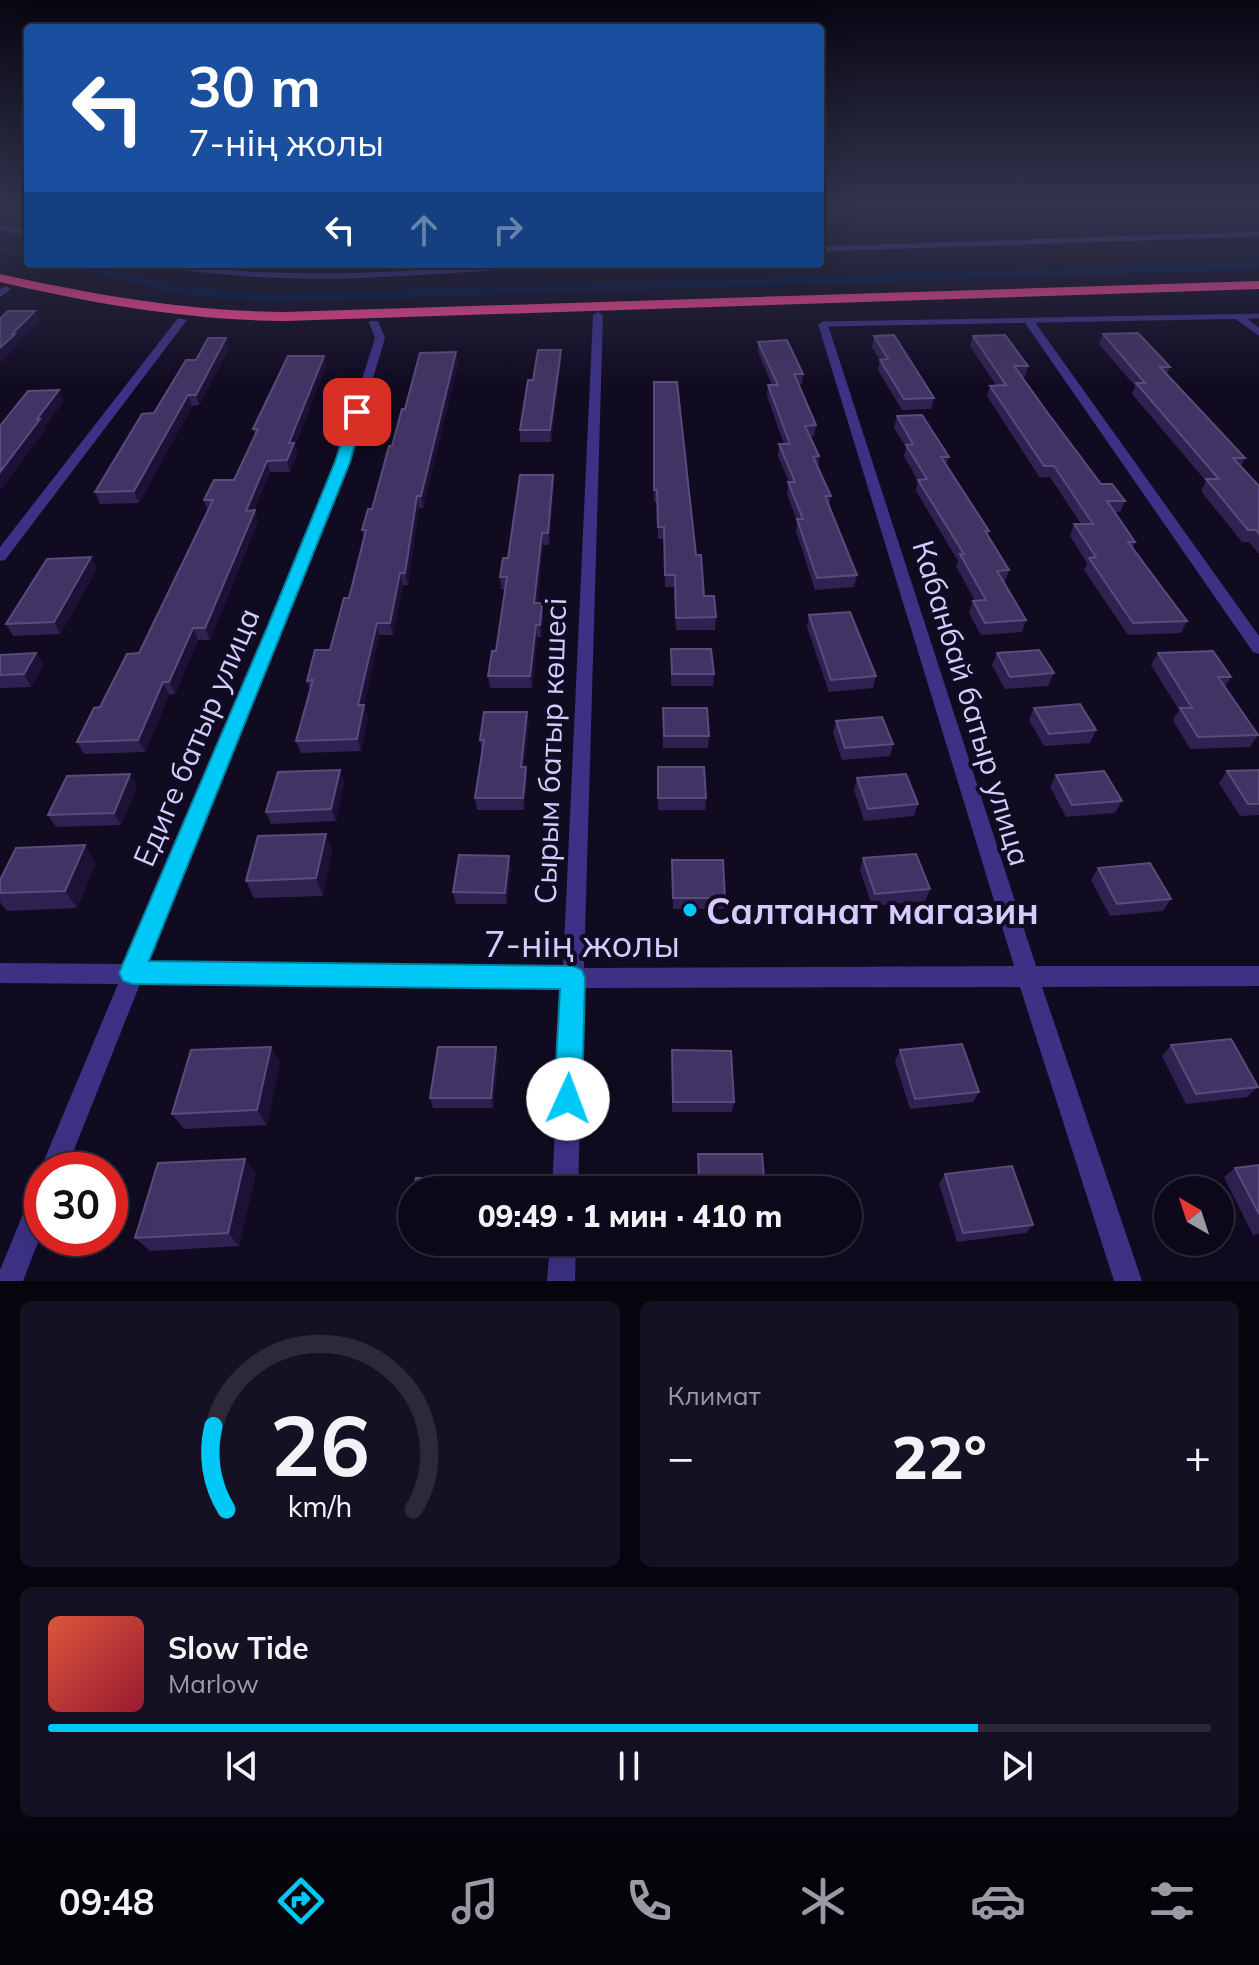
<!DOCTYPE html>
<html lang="ru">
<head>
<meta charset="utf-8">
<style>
	:root { --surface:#0d0819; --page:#161122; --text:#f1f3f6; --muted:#9a9aa2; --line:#2d2938; --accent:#00c8f6 }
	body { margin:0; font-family:Mulish,sans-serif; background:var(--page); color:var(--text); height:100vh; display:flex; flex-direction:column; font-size:30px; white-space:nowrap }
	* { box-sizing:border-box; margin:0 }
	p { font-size:26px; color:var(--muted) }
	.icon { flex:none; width:44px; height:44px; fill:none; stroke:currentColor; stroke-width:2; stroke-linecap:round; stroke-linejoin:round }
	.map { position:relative; height:1281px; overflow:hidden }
	.drawer { display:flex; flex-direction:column; gap:20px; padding:20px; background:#07040e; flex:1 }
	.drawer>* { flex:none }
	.banner { position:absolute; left:24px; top:24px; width:800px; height:244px; border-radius:8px; box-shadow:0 8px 32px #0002,0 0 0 2px var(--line); background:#1a4fa0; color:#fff; overflow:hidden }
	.needle { width:52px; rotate:321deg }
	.fabs { position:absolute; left:1154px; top:1176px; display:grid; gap:16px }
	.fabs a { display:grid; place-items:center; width:80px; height:80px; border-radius:50%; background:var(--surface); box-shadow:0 8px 32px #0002,0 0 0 2px var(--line); font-size:40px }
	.speed { position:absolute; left:24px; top:1152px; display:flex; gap:16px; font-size:40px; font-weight:700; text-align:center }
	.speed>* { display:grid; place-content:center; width:104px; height:104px; border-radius:50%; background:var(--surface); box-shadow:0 8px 32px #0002,0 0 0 2px var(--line); line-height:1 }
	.speed .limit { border:12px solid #d22; background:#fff; color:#111 }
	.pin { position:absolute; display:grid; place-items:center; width:68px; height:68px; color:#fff; margin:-34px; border-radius:16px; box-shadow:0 4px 12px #0006 }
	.me { position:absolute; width:88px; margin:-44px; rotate:2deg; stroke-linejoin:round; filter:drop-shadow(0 0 6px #0008) }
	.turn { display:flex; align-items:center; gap:28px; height:168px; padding:0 32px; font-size:36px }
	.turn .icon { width:104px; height:104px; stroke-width:2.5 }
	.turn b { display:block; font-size:56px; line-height:68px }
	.lanes { display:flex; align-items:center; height:76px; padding:0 32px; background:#0003; justify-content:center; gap:40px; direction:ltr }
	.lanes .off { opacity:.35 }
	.big { font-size:60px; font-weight:800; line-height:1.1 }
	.drawer .card { flex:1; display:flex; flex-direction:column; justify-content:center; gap:12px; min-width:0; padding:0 28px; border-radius:12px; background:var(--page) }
	.drawer .dial { align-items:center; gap:0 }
	.dial svg { height:208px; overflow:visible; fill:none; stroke:var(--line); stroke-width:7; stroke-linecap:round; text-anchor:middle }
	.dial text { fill:var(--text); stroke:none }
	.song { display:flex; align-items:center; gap:24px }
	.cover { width:96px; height:96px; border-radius:12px; background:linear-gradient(135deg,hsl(10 70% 55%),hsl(350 70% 35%)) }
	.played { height:8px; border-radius:4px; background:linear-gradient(90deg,var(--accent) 80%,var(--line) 80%) }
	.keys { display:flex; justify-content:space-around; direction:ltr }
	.heat { display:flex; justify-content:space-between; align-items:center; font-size:44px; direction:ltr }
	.drawer .tiles { flex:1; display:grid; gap:20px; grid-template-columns:1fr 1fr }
	.card:last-child { grid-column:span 2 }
	.trip { position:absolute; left:398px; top:1176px; width:464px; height:80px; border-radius:40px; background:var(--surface); box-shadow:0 8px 32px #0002,0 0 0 2px var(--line); font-weight:800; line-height:80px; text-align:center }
	.tabs { display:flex; height:128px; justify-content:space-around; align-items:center; background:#05030a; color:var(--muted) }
	.tabs .icon { width:56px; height:56px }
	.tabs .active { color:var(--accent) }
	.tabs b { font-size:36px; color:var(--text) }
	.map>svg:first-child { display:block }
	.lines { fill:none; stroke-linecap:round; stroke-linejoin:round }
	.canal { fill:#041540; fill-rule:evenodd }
	.lane { stroke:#3c3185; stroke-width:5 }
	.street { fill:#3c3185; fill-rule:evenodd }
	.highway { fill:#ff468e; fill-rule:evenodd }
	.wall { fill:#2f2251 }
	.shaded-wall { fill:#1c1136 }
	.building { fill:#413464; stroke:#584c7c; stroke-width:2 }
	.route { fill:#00c8f6; stroke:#0082a0; stroke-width:2 }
	.poi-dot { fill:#00c8f6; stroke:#110b21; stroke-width:3 }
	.labels { text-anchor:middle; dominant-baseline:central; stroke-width:8; stroke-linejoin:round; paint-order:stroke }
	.street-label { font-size:30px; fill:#d5cbff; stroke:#110b21 }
	.near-poi-label { font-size:36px; font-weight:bold; fill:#d5cbff; stroke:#110b21; text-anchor:start }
	.near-street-label { font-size:36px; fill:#d5cbff; stroke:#110b21 }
</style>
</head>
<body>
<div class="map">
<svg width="1259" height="1281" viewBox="0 0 1259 1281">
	<rect width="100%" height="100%" fill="#110b21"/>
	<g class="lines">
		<g class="canal">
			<path d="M0,245l28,7v6l-28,-7z"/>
			<path d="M1259,261v8l-986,33 -95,-8 -118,-30h21l97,22 95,8z"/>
		</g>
		<g class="lane">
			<path d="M0,227l28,7"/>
			<path d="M820,249l439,-15"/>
			<path d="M163,264c126,22 252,9 379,0"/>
			<path d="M823,324l436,-8"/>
		</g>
		<g class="street">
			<path d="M6,286l5,3 -11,8v-8z"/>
			<path d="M598,312l5,3 -19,653 430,-2 -196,-642 9,-2 209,644h223v20l-217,1 100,294h-28l-94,-294 -436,1 -6,202h-26l10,-202 -422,-4 -74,186h-24v4l-2,-4 78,-186 -118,-1v-20l126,1 210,-502 39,-124 -6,-15 1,-2h8l7,17 -37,124 -200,502 415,4 30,-653z"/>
			<path d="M1234,314h8l17,14v8l-25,-18z"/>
			<path d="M178,318l9,2 -182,240 -5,1v-14z"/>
			<path d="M1024,318h8l227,318v18l-6,-2 -230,-332z"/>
			<path d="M42,1186v46l-19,49h-23v-11l33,-80z"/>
			<path d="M550,1242h26l-1,39h-28z"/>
		</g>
		<path class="highway" d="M0,274c95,21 187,37 285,38l974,-31v8l-974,32c-98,-1 -190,-17 -285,-39z"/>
	</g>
	<g class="wall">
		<path d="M1103,334l67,33 -3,7 78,84 -4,8 18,20v68l-10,-12h-7l-41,-51 5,-10 -74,-87 3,-8 -36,-42z"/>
		<path d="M874,336l60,62 -3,11 -29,1 -24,-40 2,-10 -8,-13z"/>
		<path d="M973,336l55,30 -3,11h-3l25,35 54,72 24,17 -5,11h-5l20,30 -2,6 54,73 -6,12 -53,2 -44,-65 3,-7 -17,-27 4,-12h7l-31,-47 -10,1 -53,-82 3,-10 6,-1 -26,-39z"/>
		<path d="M758,342l45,32 -1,10 -4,1 18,40 -2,11 -4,1 9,19 -1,11 13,29 -2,9 28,70 -3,12 -39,3 -19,-59 1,-10 -10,-27 2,-12 -11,-26 1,-12h5l-17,-48 1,-11h4l-14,-33z"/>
		<path d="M229,348l-30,57 -7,1 -53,97 -39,1 -5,-12 59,-79z"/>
		<path d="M561,350v11l-10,81h-31v-12z"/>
		<path d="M458,363l-35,145h-4l-11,77h-5l-10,50h-14l-15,70 4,12 -7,34 -60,2 -5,-12 14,-51 -3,-9 23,-31 19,-52 15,-60 -2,-8 10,-21 33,-100z"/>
		<path d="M326,366l-31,80 2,8 -7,18h-20l-16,38 4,12 -48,118h-12l-23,54 -6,1 -24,57 -61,2 -7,-12 62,-89 69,-142 -4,-11 30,-20 21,-44 -2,-7z"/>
		<path d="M654,382l50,214 12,21 -1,13h-39l-2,-43h-9l-1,-48h-6l-1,-37h-3z"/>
		<path d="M897,416l52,41 -3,9 43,65 -1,4 21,35 -4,12h-1l22,38 -4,12 -41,3 -12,-22 4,-12h2l-19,-35 2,-5 -42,-70 2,-10 -14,-25 2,-9 -12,-19z"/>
		<path d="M553,475l1,12 -5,58h-6l-6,58h5l1,12 -2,22h-4l-5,51h-42l-2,-12 8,-25 9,-62h-4l-1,-12 8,-19z"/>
		<path d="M97,569l-37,65 -47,2 -7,-12z"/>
		<path d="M809,615l67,61 -3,12 -44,4 -22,-65z"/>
		<path d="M671,649l43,25 -1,12h-42z"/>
		<path d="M36,653l7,12 -12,22 -31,1v-33z"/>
		<path d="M997,653l57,20 -6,13 -43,3 -13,-24z"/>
		<path d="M1158,653l73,24 -6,10 33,48 -8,12 -60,2 -17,-29 6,-10 -28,-45z"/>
		<path d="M663,708l46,28 -1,12h-45z"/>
		<path d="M1034,708l62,22 -6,13 -46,3 -15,-26z"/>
		<path d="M836,721l57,23 -3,12 -48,4 -9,-27z"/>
		<path d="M529,724l-5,43h2l1,12 -3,31h-47l-2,-12 7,-46 -2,-12z"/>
		<path d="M658,767l48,31 -1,12h-47z"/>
		<path d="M340,770l4,13 -8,38 -65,3 -5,-12z"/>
		<path d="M1259,770v45l-19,1 -21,-33 8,-12z"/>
		<path d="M1056,775l66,26 -7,12 -49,4 -16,-30z"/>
		<path d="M857,778l61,26 -4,12 -50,5 -10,-31z"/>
		<path d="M137,786l-16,39 -65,2 -8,-12z"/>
		<path d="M326,834l6,17 -9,45 -69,2 -8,-17z"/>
		<path d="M863,858l67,31 -5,12 -53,5 -12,-36z"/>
		<path d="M672,860l53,38 -1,11h-51z"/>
		<path d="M96,863l-19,45 -70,3 -7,-9v-22z"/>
		<path d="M511,867l-4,37h-51l-3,-12z"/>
		<path d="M1098,868l73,31 -8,12 -53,5 -19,-36z"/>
		<path d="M1171,1045l87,42 -11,10 -61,7 -24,-48z"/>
		<path d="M271,1047l9,15 -13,63 -83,4 -12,-15z"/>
		<path d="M496,1047l2,11 -5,50h-60l-3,-10z"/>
		<path d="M672,1050l62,52 -2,10h-60z"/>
		<path d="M900,1050l79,42 -6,10 -63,7 -15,-48z"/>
		<path d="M698,1154l67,36h-67l-1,-26z"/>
		<path d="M1259,1165v69l-6,1 -29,-58 11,-9z"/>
		<path d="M256,1173l-17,73 -89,5 -15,-13z"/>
		<path d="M945,1174l88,51 -7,8 -69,9 -18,-58z"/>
		<path d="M412,1206v36h66l-1,6h-66l-4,-8z"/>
	</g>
	<g class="shaded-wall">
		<path d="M35,311l5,10 -21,21v2l-19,19v-15l12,-14z"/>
		<path d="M226,338l3,10 -30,57 -3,-10z"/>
		<path d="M561,350v11l-10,81 -1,-12z"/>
		<path d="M456,352l2,11 -35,145 -2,-12z"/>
		<path d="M324,356l2,10 -31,80 2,8 -7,18 -3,-12 2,-17z"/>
		<path d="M59,390l5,11 -20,27 1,2 -45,61v-19z"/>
		<path d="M188,395l4,11 -53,97 -5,-12z"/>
		<path d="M267,461l3,11 -21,50 -3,-11z"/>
		<path d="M553,475l1,12 -5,58 -1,-12z"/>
		<path d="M417,496l2,12 -11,77 -3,-12z"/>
		<path d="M255,510l3,12 -48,118 -5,-12z"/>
		<path d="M542,533l1,12 -8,70 -1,-12z"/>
		<path d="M91,557l6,12 -37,65 -6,-12z"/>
		<path d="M400,573l3,12 -10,50 -3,-12z"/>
		<path d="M542,603l1,12 -2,22 -1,-12z"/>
		<path d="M377,623l2,12 -17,83 -4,-13z"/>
		<path d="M536,625l1,12 -5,51 -2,-12z"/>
		<path d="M193,628l5,12 -23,54 -6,-12z"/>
		<path d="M36,653l7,12 -12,22 -7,-13z"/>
		<path d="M163,682l6,13 -24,57 -7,-12z"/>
		<path d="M364,705l4,12 -7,34 -4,-12z"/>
		<path d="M527,712l2,12 -6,55 -2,-12z"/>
		<path d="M526,767l1,12 -3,31 -1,-12z"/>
		<path d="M340,770l4,13 -8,38 -5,-12z"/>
		<path d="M130,774l7,12 -16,39 -7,-12z"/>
		<path d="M326,834l6,17 -9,45 -7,-18z"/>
		<path d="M85,845l11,18 -19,45 -12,-17z"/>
		<path d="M509,856l2,11 -4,37 -2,-11z"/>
		<path d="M271,1047l9,15 -13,63 -10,-15z"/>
		<path d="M496,1047l2,11 -5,50 -2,-10z"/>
		<path d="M245,1159l11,14 -17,73 -11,-13z"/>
		<path d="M481,1178l2,9v3h-4z"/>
	</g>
	<g class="building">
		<path d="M8,311h27l-23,23h3l-15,14v-29z"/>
		<path d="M1138,333l32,34h-10l85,91h-12l26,28v48l-3,-4h-8l-42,-51h13l-83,-96h9l-42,-49z"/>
		<path d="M894,335l40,63 -30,1 -24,-39 8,-1 -14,-23z"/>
		<path d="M1005,335l23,31h-14l33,46 54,72h11l13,17h-18l28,41h-7l59,79 -54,2 -44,-65 7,-1 -22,-33h19l-39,-58h-10l-54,-80 16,-1 -33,-49z"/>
		<path d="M208,338h18l-30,57h-8l-54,96 -39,1 47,-78 12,-1 32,-53h10z"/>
		<path d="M787,340l16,34h-9l22,51 -11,1 14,30 -6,1 18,39h-6l32,79 -40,3 -20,-59h6l-15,-37h7l-16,-38h11l-22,-59h10l-20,-43z"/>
		<path d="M538,350h23l-11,80h-30l8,-50h5z"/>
		<path d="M456,352l-35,144h-4l-12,77h-5l-10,50h-13l-19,82h6l-7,34 -61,2 17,-61 -6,1 8,-31h15l14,-52h5l17,-68h-4l6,-21h4l17,-63h3l10,-37h3l15,-56z"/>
		<path d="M288,356h36l-35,87h5l-7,17 -20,1 -21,50 9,-1 -50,118h-12l-24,54h-6l-25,58 -61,2 17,-34 6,-1 27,-53 12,-1 74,-153h-9l10,-20h20l24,-51h-5z"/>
		<path d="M654,382h23l19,173h5l3,41h10l2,21 -40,1 -1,-43h-10l-1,-48h-6l-1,-37h-3z"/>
		<path d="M59,390l-22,29h3l-40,53v-46l28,-35z"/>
		<path d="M922,415l27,42h-8l48,74h-4l24,39 -12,1 29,49 -41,3 -12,-22 13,-1 -26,-46h4l-46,-74 9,-1 -21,-34 7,-1 -16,-28z"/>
		<path d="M520,475h33l-5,58h-6l-8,70h8l-2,22h-4l-6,51h-42l4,-25h4l11,-74h-7l3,-19h5z"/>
		<path d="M91,557l-37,65 -48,2 41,-65z"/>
		<path d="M850,612l26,64 -45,4 -22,-65z"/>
		<path d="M671,649h40l3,25h-42z"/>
		<path d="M1039,650l15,23 -44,4 -13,-24z"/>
		<path d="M1213,651l18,26h-13l40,58 -60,2 -18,-29h12l-34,-55z"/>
		<path d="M36,653l-12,21 -24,1v-20z"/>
		<path d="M1080,704l16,26 -47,4 -15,-26z"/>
		<path d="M663,708h44l2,28h-45z"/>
		<path d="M484,712h43l-6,55h5l-3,31h-48l9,-58h-4z"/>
		<path d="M882,717l11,27 -48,4 -9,-27z"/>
		<path d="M658,767h46l2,31h-48z"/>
		<path d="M340,770l-9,39 -65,3 12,-40z"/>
		<path d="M1259,770v34h-11l-21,-33z"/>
		<path d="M1104,771l18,30 -50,4 -16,-30z"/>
		<path d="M130,774l-16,39 -66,2 19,-39z"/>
		<path d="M906,774l12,30 -50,5 -11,-31z"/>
		<path d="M326,834l-10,44 -70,3 12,-45z"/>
		<path d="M85,845l-20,46 -65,2v-13l16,-32z"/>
		<path d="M916,854l14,35 -55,5 -12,-36z"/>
		<path d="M459,855l50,1 -4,37 -52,-1z"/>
		<path d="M672,860h51l2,38h-52z"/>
		<path d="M1150,863l21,36 -54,5 -19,-36z"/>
		<path d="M1231,1039l27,48 -62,7 -25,-49z"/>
		<path d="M962,1044l17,48 -64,7 -15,-49z"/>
		<path d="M271,1047l-14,63 -85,4 19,-64z"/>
		<path d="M438,1047h58l-5,51h-61z"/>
		<path d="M672,1050l59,1 3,51h-61z"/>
		<path d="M698,1154h64l3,36h-65z"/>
		<path d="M245,1159l-17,74 -93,5 23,-75z"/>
		<path d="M1259,1165v49l-24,-46z"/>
		<path d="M1012,1166l21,59 -70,8 -18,-59z"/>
		<path d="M416,1178h65l-2,12h-65z"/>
		<path d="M412,1206v34h-5z"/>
	</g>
	<linearGradient id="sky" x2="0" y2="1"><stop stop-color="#090612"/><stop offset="0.53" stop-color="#32344e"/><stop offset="1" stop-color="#32344e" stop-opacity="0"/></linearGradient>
	<rect width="1259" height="386" fill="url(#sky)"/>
	<path class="route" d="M357,408l7,4 -14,50 -201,499 424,5 9,4 3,8 -3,121 -4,10 -10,4 -9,-4 -5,-10 6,-110 -428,-5 -9,-3 -4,-8 148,-345 68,-166 16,-50z"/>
	<circle class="poi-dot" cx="690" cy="910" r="8"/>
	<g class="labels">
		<g class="street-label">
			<text transform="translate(972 703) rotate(73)">Кабанбай батыр улица</text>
			<text transform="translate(196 737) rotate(-67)">Едиге батыр улица</text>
			<text transform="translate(550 751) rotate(-88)">Сырым батыр көшесі</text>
		</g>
		<g class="near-poi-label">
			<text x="706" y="910">Салтанат магазин</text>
		</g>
		<g class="near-street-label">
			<text x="582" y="943">7-нің жолы</text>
		</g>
	</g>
</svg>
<div class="fabs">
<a><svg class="needle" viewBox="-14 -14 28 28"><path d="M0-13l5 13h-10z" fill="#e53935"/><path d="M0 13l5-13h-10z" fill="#9a9aa2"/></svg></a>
</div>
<div class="speed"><div class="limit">30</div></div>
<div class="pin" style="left:357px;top:412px;background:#d93025"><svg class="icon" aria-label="arrive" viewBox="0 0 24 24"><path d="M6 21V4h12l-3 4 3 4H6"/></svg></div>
<svg class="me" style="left:568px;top:1099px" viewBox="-20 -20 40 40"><circle r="19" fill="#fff"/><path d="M0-13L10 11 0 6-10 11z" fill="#00c8f6"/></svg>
<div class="trip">09:49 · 1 мин · 410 m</div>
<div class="banner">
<div class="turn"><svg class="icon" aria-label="left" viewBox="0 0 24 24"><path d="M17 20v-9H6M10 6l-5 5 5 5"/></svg><div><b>30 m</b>7-нің жолы</div></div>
<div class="lanes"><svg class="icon" aria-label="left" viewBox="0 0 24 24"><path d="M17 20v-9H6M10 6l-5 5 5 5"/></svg><svg class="icon off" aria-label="ahead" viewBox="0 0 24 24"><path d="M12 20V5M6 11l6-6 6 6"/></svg><svg class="icon off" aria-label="right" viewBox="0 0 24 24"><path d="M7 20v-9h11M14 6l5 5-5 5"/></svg></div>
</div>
</div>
<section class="drawer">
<div class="tiles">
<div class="card dial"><svg viewBox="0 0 100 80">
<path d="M14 69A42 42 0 1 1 86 69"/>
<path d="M14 69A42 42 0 0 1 9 37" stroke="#00c8f6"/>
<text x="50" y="56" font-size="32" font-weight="700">26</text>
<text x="50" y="72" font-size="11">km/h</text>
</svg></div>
<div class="card"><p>Климат</p>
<div class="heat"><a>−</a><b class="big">22°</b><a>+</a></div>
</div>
<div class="card">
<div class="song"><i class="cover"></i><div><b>Slow Tide</b><p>Marlow</p></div></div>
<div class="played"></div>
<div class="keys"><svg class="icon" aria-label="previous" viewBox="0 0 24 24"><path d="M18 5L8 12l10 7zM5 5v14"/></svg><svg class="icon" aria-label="pause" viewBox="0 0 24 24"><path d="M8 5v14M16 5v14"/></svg><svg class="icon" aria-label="next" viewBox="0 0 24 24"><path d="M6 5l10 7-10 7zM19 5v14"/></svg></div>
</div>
</div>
</section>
<nav class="tabs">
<b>09:48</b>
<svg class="icon active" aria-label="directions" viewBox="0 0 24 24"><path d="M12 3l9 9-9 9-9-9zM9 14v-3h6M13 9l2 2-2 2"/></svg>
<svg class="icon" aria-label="music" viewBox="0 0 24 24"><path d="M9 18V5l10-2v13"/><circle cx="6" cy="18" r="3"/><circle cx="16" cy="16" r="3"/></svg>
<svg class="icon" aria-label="phone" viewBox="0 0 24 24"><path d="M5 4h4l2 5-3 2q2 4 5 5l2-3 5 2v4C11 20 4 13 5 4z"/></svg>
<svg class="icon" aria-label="climate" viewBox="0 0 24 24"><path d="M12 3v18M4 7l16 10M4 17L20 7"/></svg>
<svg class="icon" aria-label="car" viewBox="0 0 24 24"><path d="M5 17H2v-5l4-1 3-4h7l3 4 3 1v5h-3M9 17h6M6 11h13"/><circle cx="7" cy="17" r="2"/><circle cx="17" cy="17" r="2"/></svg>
<svg class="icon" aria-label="filters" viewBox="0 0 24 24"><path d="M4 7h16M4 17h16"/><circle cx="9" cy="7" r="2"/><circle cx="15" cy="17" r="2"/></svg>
</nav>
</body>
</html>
